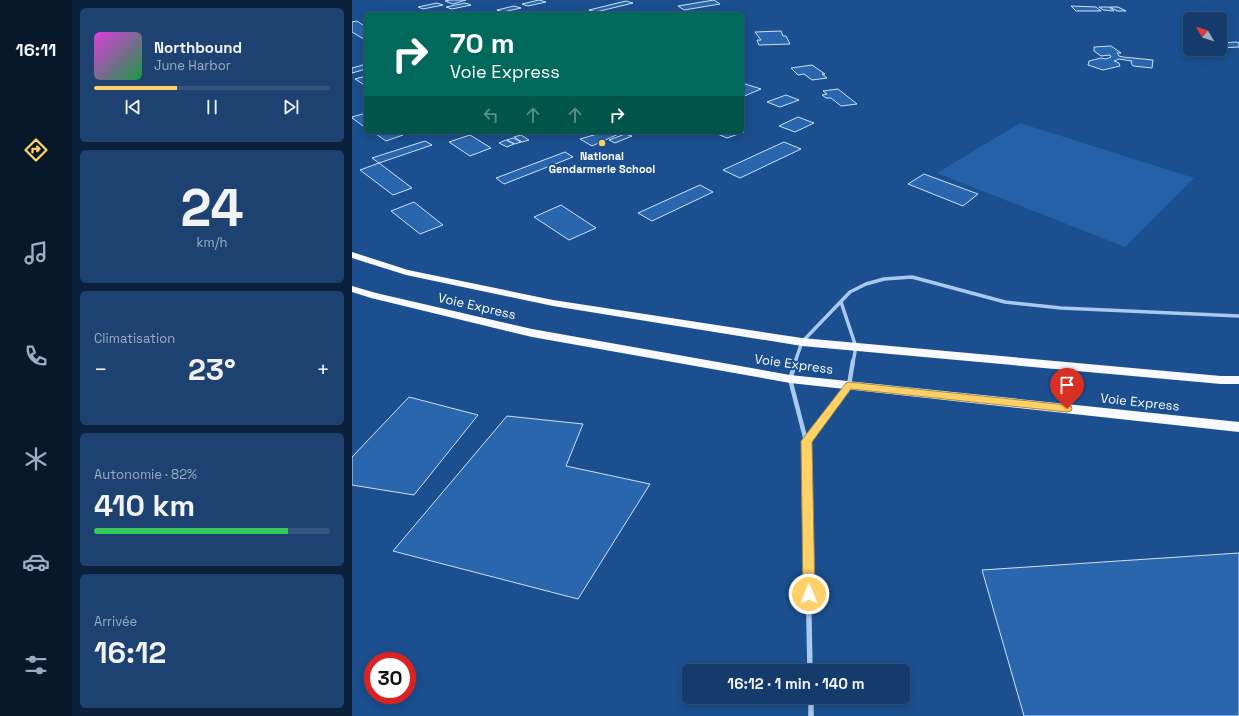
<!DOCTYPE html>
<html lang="fr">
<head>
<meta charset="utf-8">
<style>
	:root { --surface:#143b6b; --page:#1d4271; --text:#f1f3f6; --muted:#9dadc1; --line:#33557e; --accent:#ffd166 }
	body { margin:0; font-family:"Space Grotesk",sans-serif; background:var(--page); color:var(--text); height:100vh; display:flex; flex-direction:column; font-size:15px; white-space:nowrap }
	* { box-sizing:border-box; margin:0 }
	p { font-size:13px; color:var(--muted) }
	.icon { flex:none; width:22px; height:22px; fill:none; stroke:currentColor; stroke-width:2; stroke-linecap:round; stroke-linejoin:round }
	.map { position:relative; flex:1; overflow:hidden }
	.drawer { display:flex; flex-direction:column; gap:8px; padding:8px; background:#0b203b; width:280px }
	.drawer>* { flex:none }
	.banner { position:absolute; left:12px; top:12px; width:380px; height:122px; border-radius:6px; box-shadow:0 2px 10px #0003,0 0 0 1px var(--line); background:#00695c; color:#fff; overflow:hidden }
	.needle { width:26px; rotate:309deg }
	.fabs { position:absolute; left:831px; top:12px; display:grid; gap:8px }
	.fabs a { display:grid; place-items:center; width:44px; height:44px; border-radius:6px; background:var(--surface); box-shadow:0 2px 10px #0003,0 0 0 1px var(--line); font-size:20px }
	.speed { position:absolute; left:12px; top:652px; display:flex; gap:8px; font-size:20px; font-weight:700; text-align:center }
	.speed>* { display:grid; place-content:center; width:52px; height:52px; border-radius:50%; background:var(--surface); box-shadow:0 2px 10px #0003,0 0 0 1px var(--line); line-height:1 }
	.speed .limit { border:6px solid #d22; background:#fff; color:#111 }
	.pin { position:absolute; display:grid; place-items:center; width:34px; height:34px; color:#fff; margin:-41px -17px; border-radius:50% 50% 50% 0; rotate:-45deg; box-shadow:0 0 4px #0007 }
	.pin .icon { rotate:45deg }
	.me { position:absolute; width:44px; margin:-22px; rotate:359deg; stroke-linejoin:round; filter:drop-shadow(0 0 3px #0008) }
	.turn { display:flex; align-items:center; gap:14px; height:84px; padding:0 20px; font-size:18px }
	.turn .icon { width:52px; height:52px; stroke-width:2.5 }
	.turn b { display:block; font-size:28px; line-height:34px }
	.lanes { display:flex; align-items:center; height:38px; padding:0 20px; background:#0003; justify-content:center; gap:20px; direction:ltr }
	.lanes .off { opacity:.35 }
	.big { font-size:30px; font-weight:700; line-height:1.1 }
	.drawer .widget { flex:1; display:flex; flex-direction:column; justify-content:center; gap:6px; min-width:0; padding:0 14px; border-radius:6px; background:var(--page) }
	.drawer .dial { align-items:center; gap:0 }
	.dial b { font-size:52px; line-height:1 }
	.song { display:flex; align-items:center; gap:12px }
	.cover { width:48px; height:48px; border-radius:6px; background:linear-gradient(135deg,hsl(300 70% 55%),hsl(140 70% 35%)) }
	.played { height:4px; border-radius:2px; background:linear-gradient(90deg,var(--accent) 35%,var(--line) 35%) }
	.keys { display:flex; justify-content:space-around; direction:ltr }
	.heat { display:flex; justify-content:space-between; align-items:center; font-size:22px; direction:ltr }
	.charge { height:6px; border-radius:3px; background:linear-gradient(90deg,#34c759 82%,var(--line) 0) }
	.trip { position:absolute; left:330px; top:664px; width:228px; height:40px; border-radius:6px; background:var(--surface); box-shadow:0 2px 10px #0003,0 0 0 1px var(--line); font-weight:700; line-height:40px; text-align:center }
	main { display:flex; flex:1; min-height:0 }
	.dock { display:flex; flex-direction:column; width:72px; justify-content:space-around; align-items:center; background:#08182b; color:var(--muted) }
	.dock .icon { width:28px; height:28px }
	.dock .current { color:var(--accent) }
	.dock b { font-size:18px; color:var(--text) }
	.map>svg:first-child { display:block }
	.green { fill:#2461a8 }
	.building { fill:#2a66ad; stroke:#cfe3fa }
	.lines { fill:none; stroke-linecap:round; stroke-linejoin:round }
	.minor-far2 { stroke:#a9c9ee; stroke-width:3.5 }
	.minor-far1 { stroke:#a9c9ee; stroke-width:4.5 }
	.minor { stroke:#a9c9ee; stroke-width:5.5 }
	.trunk { fill:#f8faff; fill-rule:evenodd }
	.route { fill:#ffd166; stroke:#a68842 }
	.poi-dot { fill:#ffd166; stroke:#1b4f8f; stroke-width:1.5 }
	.labels { text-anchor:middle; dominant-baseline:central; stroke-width:4; stroke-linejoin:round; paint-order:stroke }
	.far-poi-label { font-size:11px; font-weight:bold; fill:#fff; stroke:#1b4f8f }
	.street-label { font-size:13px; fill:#fff; stroke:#1b4f8f }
</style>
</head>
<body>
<main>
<nav class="dock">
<b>16:11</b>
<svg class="icon current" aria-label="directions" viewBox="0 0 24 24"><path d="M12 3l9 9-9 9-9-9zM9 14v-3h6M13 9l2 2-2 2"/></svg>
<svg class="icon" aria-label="music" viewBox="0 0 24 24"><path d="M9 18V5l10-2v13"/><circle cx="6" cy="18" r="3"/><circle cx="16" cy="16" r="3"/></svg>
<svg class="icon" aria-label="phone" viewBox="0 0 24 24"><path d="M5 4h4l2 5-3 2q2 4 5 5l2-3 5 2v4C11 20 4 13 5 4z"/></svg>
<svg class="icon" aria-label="climate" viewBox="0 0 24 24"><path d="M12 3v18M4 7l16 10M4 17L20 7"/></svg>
<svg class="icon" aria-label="car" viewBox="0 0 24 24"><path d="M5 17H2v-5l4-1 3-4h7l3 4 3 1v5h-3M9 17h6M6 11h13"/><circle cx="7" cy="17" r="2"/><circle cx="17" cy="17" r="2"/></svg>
<svg class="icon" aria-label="filters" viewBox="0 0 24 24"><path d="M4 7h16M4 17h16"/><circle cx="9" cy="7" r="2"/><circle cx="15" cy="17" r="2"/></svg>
</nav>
<section class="drawer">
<div class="widget">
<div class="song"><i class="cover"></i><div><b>Northbound</b><p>June Harbor</p></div></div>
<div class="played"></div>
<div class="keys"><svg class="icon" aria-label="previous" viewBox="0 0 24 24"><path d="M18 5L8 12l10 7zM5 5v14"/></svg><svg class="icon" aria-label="pause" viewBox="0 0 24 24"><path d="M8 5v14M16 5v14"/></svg><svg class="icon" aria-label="next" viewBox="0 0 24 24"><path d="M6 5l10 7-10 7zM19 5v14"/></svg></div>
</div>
<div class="widget dial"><b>24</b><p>km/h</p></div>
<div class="widget"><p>Climatisation</p>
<div class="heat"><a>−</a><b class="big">23°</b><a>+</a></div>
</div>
<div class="widget"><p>Autonomie · 82%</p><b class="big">410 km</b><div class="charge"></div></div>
<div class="widget"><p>Arrivée</p><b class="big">16:12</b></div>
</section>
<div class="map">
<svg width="887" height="716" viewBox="0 0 887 716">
	<rect width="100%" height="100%" fill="#1b4f8f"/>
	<path class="green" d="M668,123l174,55 -69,69 -188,-74z"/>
	<g class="building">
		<path d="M98,0h16l-13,4 -8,-3z"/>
		<path d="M187,0l7,2 -18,4 -6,-2z"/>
		<path d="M362,0l6,4 -36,6 -6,-4z"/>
		<path d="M274,1l7,2 -37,9 -7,-2z"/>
		<path d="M85,3l6,2 -20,4 -5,-2z"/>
		<path d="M113,3l6,2 -19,4 -6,-2z"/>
		<path d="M162,6l7,2 -18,4 -6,-2z"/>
		<path d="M719,6l25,1 5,4h-25z"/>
		<path d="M747,7h10l5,4 -11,-1z"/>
		<path d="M758,7h8l8,4h-9z"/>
		<path d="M5,21l9,6v11h-4l-10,-6v-10z"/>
		<path d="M429,31l2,5h3l4,8 -31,1 -2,-5h4l-6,-8z"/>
		<path d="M885,42l2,1v4l-19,1v-5z"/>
		<path d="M759,46l10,7h-4l2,3 4,1 30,3 -1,8 -19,-2 -2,-3 1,-2 -13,-2 -5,2 5,2 1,3 -17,4 -15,-5 1,-4 12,-3 5,1 5,-2 -1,-2 -9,1 -7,-5v-4z"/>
		<path d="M11,65l3,1v3l-14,4v-5z"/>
		<path d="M460,65l13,9h-3l5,4 -15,2 -8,-6 -6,1 -7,-7z"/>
		<path d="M14,76v10l-11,-7z"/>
		<path d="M390,83l19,6 -19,8z"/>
		<path d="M486,89l19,15 -16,2 -10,-8h-5l-4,-3 5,-1 -4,-3z"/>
		<path d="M434,95l13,5 -19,7 -13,-5z"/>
		<path d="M14,113v15l-14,-10v-1z"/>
		<path d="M446,117l16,6 -19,9 -16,-6z"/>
		<path d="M390,131l2,1 -17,6 -14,-6h29z"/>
		<path d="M21,132h25l5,3 -17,6z"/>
		<path d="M252,132h19l-31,14 -12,-7z"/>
		<path d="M273,134l7,2 -17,7 -6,-3z"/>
		<path d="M118,135l21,13 -21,8 -21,-14z"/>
		<path d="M169,135l8,5 -7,2 -8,-5z"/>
		<path d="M161,138l8,4 -6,2 -8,-4z"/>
		<path d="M154,140l8,4 -7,3 -8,-4z"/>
		<path d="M73,141l7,4 -53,18 -7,-5z"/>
		<path d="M432,142l17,7 -61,29 -17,-8z"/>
		<path d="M213,152l8,5 -69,27 -8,-6z"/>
		<path d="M27,163l33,25 -19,7 -33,-25z"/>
		<path d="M572,174l54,20 -15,12 -55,-22z"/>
		<path d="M348,185l13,7 -61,29 -14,-8z"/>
		<path d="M62,202l29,23 -23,9 -29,-23z"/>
		<path d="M209,205l35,23 -27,12 -35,-23z"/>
		<path d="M57,397l69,18 -64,80 -62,-10v-28z"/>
		<path d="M155,416l76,8 -17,42 84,18 -72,115 -185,-48z"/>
		<path d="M887,553v163h-215l-42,-146z"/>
	</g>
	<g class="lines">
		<g class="minor-far2">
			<path d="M489,302l15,45 -3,15"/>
			<path d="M443,362l7,-20 48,-50 16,-8 18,-5 28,-2 93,25 56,6 178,8"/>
		</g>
		<g class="minor-far1">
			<path d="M444,361l-6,18 16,62 1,78"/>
			<path d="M454,441l43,-56 4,-24"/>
		</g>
		<g class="minor">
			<path d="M455,518l3,153"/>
			<path d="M459,697v19"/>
		</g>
		<g class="trunk">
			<path d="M0,252l56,18 145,30 249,38 419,38h18v8h-18l-419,-38 -249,-40 -147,-31 -54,-17z"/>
			<path d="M0,286l24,7 156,36 258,46 449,47v10l-449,-49 -258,-46 -161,-39 -19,-6z"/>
		</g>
	</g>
	<path class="route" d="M497,382l218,23 4,1 1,3 -1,2 -4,1 -216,-23 -39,53 3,152 -2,5 -4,1 -5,-1 -1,-5 -2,-153 45,-58z"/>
	<circle class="poi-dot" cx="250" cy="143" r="4"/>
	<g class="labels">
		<g class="far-poi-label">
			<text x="250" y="156">National<tspan x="250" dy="13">Gendarmerie School</tspan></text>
		</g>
		<g class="street-label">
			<text transform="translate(125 306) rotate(13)">Voie Express</text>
			<text transform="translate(442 364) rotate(8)">Voie Express</text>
			<text transform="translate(788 402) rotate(6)">Voie Express</text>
		</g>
	</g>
</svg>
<div class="fabs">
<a><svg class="needle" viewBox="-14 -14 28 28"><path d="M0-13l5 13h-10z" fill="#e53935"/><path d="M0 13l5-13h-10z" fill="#9dadc1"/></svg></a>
</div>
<div class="speed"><div class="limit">30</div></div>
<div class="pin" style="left:715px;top:409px;background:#d93025"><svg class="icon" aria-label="arrive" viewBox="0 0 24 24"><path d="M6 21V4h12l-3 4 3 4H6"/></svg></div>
<svg class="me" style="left:457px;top:594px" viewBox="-20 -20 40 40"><circle r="17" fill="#ffd166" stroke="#fff" stroke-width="3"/><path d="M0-11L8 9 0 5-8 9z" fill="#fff"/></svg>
<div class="trip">16:12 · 1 min · 140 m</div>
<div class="banner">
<div class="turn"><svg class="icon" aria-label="right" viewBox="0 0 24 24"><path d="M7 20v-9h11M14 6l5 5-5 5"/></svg><div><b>70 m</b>Voie Express</div></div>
<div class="lanes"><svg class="icon off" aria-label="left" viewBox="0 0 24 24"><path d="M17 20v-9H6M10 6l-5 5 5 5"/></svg><svg class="icon off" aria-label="ahead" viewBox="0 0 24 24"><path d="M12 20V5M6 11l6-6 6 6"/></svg><svg class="icon off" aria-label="ahead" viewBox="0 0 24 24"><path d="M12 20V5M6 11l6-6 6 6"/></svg><svg class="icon" aria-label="right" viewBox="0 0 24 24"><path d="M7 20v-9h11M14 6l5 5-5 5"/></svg></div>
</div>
</div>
</main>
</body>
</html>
